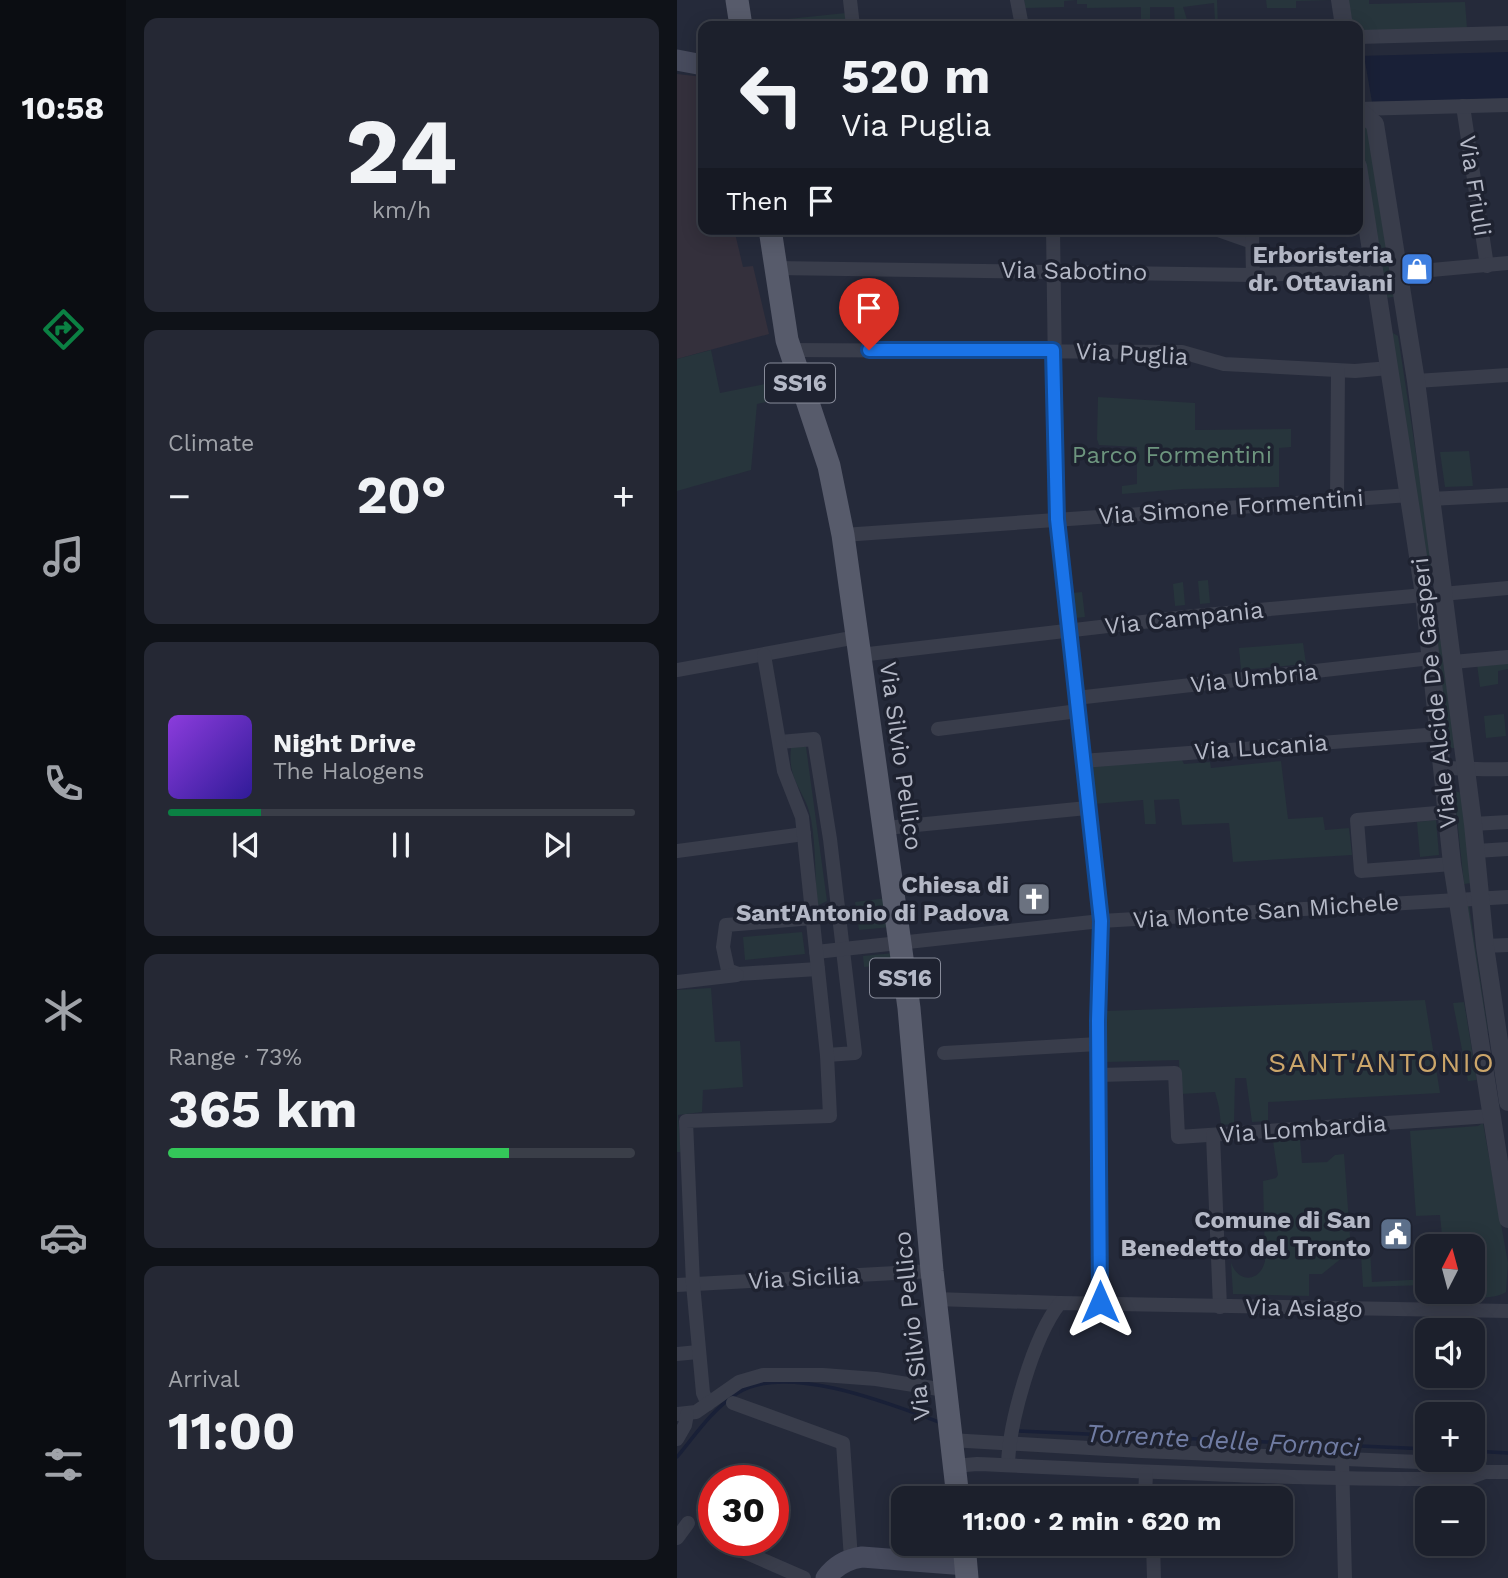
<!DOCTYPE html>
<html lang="en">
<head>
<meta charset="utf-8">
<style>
	:root { --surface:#1c202c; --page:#252834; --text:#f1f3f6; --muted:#a0a3a9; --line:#3a3e48; --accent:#0b8043 }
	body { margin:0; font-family:"Work Sans",sans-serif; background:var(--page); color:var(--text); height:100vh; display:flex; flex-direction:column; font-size:26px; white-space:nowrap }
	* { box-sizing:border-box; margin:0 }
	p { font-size:23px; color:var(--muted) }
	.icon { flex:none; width:38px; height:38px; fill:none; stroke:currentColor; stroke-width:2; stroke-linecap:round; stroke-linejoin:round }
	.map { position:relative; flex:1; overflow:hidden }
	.details { display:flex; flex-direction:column; gap:18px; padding:18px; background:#0f1218; width:551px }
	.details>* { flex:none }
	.hud { position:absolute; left:21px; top:21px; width:665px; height:214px; border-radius:14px; box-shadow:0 4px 18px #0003,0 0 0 2px var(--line); background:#1c202c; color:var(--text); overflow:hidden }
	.needle { width:46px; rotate:6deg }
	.fabs { position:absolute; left:738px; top:1234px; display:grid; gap:14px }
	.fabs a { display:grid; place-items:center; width:70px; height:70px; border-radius:14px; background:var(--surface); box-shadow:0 4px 18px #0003,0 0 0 2px var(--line); font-size:35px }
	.speed { position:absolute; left:21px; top:1465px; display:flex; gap:14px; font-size:35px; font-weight:700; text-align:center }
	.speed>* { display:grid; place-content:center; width:91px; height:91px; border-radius:50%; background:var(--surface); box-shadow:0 4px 18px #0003,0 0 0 2px var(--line); line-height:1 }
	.speed .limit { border:10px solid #d22; background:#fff; color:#111 }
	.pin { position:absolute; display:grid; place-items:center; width:60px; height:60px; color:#fff; margin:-72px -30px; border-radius:50% 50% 50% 0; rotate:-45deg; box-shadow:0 0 7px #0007 }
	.pin .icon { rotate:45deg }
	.me { position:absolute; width:77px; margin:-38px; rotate:0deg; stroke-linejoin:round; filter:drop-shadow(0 0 5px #0008) }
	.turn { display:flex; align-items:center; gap:24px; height:147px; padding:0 28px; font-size:32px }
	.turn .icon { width:91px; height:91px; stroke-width:2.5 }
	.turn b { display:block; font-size:49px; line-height:60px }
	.then { display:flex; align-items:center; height:66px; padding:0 28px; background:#0003; gap:14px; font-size:26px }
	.big { font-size:52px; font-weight:700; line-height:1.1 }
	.details .card { flex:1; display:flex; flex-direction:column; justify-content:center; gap:10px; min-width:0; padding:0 24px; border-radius:14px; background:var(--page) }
	.details .dial { align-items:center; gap:0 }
	.dial b { font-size:91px; line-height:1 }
	.song { display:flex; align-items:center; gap:21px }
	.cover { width:84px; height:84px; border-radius:10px; background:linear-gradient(135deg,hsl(270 70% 55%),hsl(250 70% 35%)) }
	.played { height:7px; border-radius:4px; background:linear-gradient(90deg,var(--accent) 20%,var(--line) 20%) }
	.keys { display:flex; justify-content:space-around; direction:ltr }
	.heat { display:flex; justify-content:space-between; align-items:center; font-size:38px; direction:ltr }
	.charge { height:10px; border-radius:5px; background:linear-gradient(90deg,#34c759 73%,var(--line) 0) }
	.trip { position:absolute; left:214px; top:1486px; width:402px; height:70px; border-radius:14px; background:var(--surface); box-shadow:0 4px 18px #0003,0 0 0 2px var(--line); font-weight:700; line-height:70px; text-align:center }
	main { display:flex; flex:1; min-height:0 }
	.dock { display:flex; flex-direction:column; width:126px; justify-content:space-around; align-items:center; background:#0b0d12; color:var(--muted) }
	.dock .icon { width:49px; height:49px }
	.dock .on { color:var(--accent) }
	.dock b { font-size:32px; color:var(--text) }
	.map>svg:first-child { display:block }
	.medical { fill:#34303c }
	.green { fill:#27353c }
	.water { fill:#192037 }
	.pier { fill:#252a3a }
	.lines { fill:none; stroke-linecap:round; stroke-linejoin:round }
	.stream { stroke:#192037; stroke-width:3.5 }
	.minor { stroke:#393d4b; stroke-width:14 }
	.tertiary { stroke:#393d4b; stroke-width:18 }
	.secondary { stroke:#474b5d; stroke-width:21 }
	.primary { stroke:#575b6b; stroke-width:23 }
	.route-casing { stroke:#114b97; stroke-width:18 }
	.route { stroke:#1a73e8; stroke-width:12 }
	.labels { text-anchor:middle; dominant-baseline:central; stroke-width:7; stroke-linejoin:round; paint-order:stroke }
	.shield { fill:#1e2230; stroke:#878b99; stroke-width:2 }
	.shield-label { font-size:23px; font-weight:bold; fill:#b4b8c6 }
	.street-label { font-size:24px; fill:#b4b8c6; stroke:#1e2230 }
	.poi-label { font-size:24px; font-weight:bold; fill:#b4b8c6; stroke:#1e2230; text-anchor:end }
	.park-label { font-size:24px; fill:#6d957e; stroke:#1e2230 }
	.water-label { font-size:26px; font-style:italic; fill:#707ca3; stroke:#1e2230 }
	.quarter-label { font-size:28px; letter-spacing:2px; fill:#cca66a; stroke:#1e2230 }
</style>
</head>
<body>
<main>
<nav class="dock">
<b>10:58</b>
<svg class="icon on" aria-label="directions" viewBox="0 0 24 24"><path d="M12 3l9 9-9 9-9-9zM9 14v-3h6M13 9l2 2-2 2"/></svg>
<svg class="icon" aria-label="music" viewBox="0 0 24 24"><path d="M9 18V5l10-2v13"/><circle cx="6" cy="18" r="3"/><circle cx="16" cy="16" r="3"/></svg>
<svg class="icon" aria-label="phone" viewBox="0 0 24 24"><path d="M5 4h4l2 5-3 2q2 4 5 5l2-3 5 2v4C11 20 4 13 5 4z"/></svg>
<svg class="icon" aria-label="climate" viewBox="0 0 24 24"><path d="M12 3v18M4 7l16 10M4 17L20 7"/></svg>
<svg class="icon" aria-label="car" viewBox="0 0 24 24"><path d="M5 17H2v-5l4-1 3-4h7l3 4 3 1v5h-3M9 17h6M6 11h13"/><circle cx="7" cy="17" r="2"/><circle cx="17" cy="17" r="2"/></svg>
<svg class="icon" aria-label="filters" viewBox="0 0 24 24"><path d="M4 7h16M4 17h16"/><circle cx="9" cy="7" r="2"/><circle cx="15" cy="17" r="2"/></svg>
</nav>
<section class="details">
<div class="card dial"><b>24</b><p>km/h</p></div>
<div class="card"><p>Climate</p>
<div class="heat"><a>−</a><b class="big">20°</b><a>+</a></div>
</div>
<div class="card">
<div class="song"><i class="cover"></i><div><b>Night Drive</b><p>The Halogens</p></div></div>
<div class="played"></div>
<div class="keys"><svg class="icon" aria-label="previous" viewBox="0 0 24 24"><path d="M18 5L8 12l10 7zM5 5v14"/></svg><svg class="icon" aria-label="pause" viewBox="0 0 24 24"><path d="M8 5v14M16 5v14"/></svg><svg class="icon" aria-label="next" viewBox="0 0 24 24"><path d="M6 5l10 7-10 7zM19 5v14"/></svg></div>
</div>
<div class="card"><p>Range · 73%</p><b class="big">365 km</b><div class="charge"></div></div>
<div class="card"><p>Arrival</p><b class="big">11:00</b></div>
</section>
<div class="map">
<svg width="831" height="1578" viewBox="0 0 831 1578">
	<rect width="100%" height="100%" fill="#252a3a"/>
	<path class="medical" d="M0,74l26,3v152h31l9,38 10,-1 16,68 -92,25z"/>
	<g class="green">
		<path d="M347,0h193l1,26h-12v-4l9,-1 -1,-18 -31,4 6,19h-14l-1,-19h-24v19h-9v-19l-54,1v-4h-10v-4l-13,1v6l-39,1z"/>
		<path d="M589,0h65l-35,1v7h-29z"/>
		<path d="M671,0h21v4l96,-2 2,26 -109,4v-6h-5z"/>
		<path d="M169,13l4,13h-61l-1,-7z"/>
		<path d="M684,125l8,4 25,168 -9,1 -26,-162z"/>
		<path d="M714,332l7,4 38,248 -5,1z"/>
		<path d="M34,350l9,43 55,-11 5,17 -23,5 -6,66 -74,21v-132z"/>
		<path d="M421,397l97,6v27l96,-1v18l-12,1v39l-96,2 -61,5v-8l15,-2v-37l-38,-2 -2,-6z"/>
		<path d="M792,451l4,35 -28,1 -5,-35z"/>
		<path d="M531,580l2,23 -10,1 -2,-23z"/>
		<path d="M506,582l2,23 -10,1 -2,-22z"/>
		<path d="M405,592l3,25 -10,1 -3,-25z"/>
		<path d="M756,610l4,3 18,135h-5z"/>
		<path d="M626,643l3,21 -65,6 -2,-22z"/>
		<path d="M831,661v8l-10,2v13l-18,3 -3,-23z"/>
		<path d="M827,714l2,22 -20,2 -2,-22z"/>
		<path d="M118,744l11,3 21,154 -10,5c-2,-29 -1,-59 -6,-87 -5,-28 -24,-37 -20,-71z"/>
		<path d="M505,760l2,4 26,-2 1,6 70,-7 7,58 35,-2 2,13 24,-2 3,27 -119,7 -4,-39 -47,2 -3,-26 -25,1 2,24h-11l-2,-24 -49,4 -5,-38z"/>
		<path d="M777,791l8,2 9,90 -7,1z"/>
		<path d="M759,820l3,35 -19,2 -3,-35z"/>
		<path d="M210,898l4,29 -32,3 -4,-28z"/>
		<path d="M789,903l3,3 19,125 -4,-3z"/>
		<path d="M125,932l3,22 -60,6 -2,-23z"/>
		<path d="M217,953l1,11 -31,3 -1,-11z"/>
		<path d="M34,988l4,54 25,-1 3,46 -40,3 -1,22 -24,3 3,37h-4v-162z"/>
		<path d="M748,1000l15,93 -172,9v19l-16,1 -6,-44h-11l-1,46 -13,1 -2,-18 -4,-15 -35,2 -1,-34 -72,2 -1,-51z"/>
		<path d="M787,1002l13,78 -9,1 -15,-78z"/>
		<path d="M806,1123l25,140 -2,29c-15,10 -55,5 -72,0h39v-46h-30l-3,-31 -24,1 -6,-85 68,-5z"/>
		<path d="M623,1140l2,23 25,-1 8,-7 9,-1 7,96 19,-1 2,33 56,-3v6l-65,2 -2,-32 -18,2 -21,17h-13v22l-76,-2 -2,-32c6,21 29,21 34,-1l-2,-80 13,-3 2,-3 -5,-34z"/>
	</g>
	<path class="water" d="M831,52v47l-150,3v-46z"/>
	<path class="pier" d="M681,56h6l8,46h-14z"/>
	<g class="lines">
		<g class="stream">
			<path d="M342,1431l409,18"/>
			<path d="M796,1451l35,2"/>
			<path d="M0,1457c19,-23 34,-46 59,-63 47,-33 155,10 203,28"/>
		</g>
		<g class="minor">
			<path d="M173,0l3,26"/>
			<path d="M340,0l5,26"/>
			<path d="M681,37l150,-4"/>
			<path d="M786,106l24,160"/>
			<path d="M681,109l150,-4"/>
			<path d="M376,229l4,290 44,402 -3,100 2,281"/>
			<path d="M538,229l37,13"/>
			<path d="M575,229l1,46"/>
			<path d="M98,268l478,7 121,-4"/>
			<path d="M722,273l109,-10"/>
			<path d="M113,350l392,2 42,12 131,7 34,-3"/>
			<path d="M739,381l92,-6"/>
			<path d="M660,499l1,-128"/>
			<path d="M753,499l78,-4"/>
			<path d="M166,535l567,-40"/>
			<path d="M765,594l66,-6"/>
			<path d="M183,655l334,-39 230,-21"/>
			<path d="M776,662l55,-5"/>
			<path d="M0,670l180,-33"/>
			<path d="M399,698l355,-40"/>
			<path d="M261,729l140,-18"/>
			<path d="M103,742l34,-3 16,100 25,214 -28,2"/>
			<path d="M405,761l358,-27"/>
			<path d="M766,768c22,0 43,2 65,1"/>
			<path d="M771,812l-91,8 4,51 91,-7"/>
			<path d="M796,824l35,-2"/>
			<path d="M209,828l201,-20"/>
			<path d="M0,851l127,-17"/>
			<path d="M799,851l32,-2"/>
			<path d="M136,918l-87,7 -3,22 5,23 10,4 80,-5"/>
			<path d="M808,946l23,-1"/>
			<path d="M139,952l285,-31 407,-24"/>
			<path d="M0,982l60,-7"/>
			<path d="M267,1053l154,-9"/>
			<path d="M422,1075l76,-2 3,64 313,-21"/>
			<path d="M536,1135l7,172"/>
			<path d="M0,1285l255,-14"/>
			<path d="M258,1299l125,4"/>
			<path d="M0,1354l21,-2"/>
			<path d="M56,1403l110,40 8,116"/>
			<path d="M31,1404l-5,-11 -10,-109 -7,-163 144,-5 -3,-61 -25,-238 -18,-46 -20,-116"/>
			<path d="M0,1414l19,-2 43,-30 24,-7h60l53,4 69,11"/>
			<path d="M0,1439l8,-14 2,-11"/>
			<path d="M273,1440l191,11 329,13 15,8"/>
			<path d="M665,1459l3,119"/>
			<path d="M331,1465c1,-42 25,-128 52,-162l448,8"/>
			<path d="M277,1466l23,-2c163,7 325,16 489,15l19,-7h23"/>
			<path d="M468,1498l1,-25"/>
			<path d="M0,1538l11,-15"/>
			<path d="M45,1542l82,36"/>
			<path d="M476,1544l1,34"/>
		</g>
		<g class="tertiary">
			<path d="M663,0l4,26"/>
			<path d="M681,110l17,14 41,257 57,443 12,122 23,156"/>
			<path d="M681,166l66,429 28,269 56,355"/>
		</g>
		<g class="secondary">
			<path d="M0,60l26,5"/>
			<path d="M149,1578c9,-12 21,-19 36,-21l104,8"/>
		</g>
		<g class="primary">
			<path d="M60,0l4,26"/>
			<path d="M93,229l17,111 42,126 14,69 66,473 23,263 26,227"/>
			<path d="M287,1544l3,34"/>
		</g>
	</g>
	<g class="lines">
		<defs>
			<path id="route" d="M192,350h184l4,169 44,402 -3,100 2,281"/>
		</defs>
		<use href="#route" class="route-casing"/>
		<use href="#route" class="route"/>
	</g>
	<defs>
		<symbol id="shop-square" viewBox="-11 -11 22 22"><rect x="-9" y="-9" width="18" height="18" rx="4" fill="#3f7fe0" stroke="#1e2230"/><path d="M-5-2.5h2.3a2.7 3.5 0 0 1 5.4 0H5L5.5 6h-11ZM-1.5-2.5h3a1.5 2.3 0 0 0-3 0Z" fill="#fff"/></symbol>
		<symbol id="church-square" viewBox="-11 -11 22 22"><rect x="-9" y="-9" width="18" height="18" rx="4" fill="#6b7280" stroke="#1e2230"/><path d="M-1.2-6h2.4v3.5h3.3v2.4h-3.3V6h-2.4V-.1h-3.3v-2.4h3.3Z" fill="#fff"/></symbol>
		<symbol id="civic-square" viewBox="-11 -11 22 22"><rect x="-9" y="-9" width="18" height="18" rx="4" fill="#5c6f8a" stroke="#1e2230"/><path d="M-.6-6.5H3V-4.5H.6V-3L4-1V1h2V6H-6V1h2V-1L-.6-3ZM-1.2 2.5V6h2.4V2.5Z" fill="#fff"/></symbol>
	</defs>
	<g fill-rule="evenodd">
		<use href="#shop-square" x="721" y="250" width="38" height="38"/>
		<use href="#church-square" x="338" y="880" width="38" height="38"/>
		<use href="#civic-square" x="700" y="1215" width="38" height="38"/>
	</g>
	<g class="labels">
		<g class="shield">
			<rect x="88" y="363.5" width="70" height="39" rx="5"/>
			<rect x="193" y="958.5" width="70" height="39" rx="5"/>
		</g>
		<g class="shield-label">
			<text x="123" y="383">SS16</text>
			<text x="228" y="978">SS16</text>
		</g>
		<g class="street-label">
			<text transform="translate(798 186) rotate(81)">Via Friuli</text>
			<text transform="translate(397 271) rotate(1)">Via Sabotino</text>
			<text transform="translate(455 354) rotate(3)">Via Puglia</text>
			<text transform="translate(554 507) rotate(-4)">Via Simone Formentini</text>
			<text transform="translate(507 618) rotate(-6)">Via Campania</text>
			<text transform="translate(577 678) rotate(-6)">Via Umbria</text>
			<text transform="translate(757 693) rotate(-96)">Viale Alcide De Gasperi</text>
			<text transform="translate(584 747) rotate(-4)">Via Lucania</text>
			<text transform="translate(224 756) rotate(82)">Via Silvio Pellico</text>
			<text transform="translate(589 911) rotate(-4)">Via Monte San Michele</text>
			<text transform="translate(626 1129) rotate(-4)">Via Lombardia</text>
			<text transform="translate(127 1278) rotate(-3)">Via Sicilia</text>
			<text transform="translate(627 1308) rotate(1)">Via Asiago</text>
			<text transform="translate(235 1326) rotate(-96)">Via Silvio Pellico</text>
		</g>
		<g class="poi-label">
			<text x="716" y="255">Erboristeria<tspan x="716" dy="28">dr. Ottaviani</tspan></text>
			<text x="332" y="885">Chiesa di<tspan x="332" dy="28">Sant'Antonio di Padova</tspan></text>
			<text x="694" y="1220">Comune di San<tspan x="694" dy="28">Benedetto del Tronto</tspan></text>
		</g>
		<g class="park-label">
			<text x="495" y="455">Parco Formentini</text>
		</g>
		<g class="water-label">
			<text transform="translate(546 1440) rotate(3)">Torrente delle Fornaci</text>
		</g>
		<g class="quarter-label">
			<text x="705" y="1062">SANT'ANTONIO</text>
		</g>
	</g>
</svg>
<div class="fabs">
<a><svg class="needle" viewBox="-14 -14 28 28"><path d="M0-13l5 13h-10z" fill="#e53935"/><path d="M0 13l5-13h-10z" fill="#a0a3a9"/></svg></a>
<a><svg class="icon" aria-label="sound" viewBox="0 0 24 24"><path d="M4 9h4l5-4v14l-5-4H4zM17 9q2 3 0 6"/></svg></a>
<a>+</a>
<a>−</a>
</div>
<div class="speed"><div class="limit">30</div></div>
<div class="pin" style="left:192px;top:350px;background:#d93025"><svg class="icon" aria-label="arrive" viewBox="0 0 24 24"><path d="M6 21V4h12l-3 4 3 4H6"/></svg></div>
<svg class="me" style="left:423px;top:1302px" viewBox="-20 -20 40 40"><path d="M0-17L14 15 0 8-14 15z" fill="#1a73e8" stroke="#fff" stroke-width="4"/></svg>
<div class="trip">11:00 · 2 min · 620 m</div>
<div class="hud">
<div class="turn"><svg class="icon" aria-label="left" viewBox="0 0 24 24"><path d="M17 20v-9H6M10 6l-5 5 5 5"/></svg><div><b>520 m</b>Via Puglia</div></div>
<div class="then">Then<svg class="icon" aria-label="arrive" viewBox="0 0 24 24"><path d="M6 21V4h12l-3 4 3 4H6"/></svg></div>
</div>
</div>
</main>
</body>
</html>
